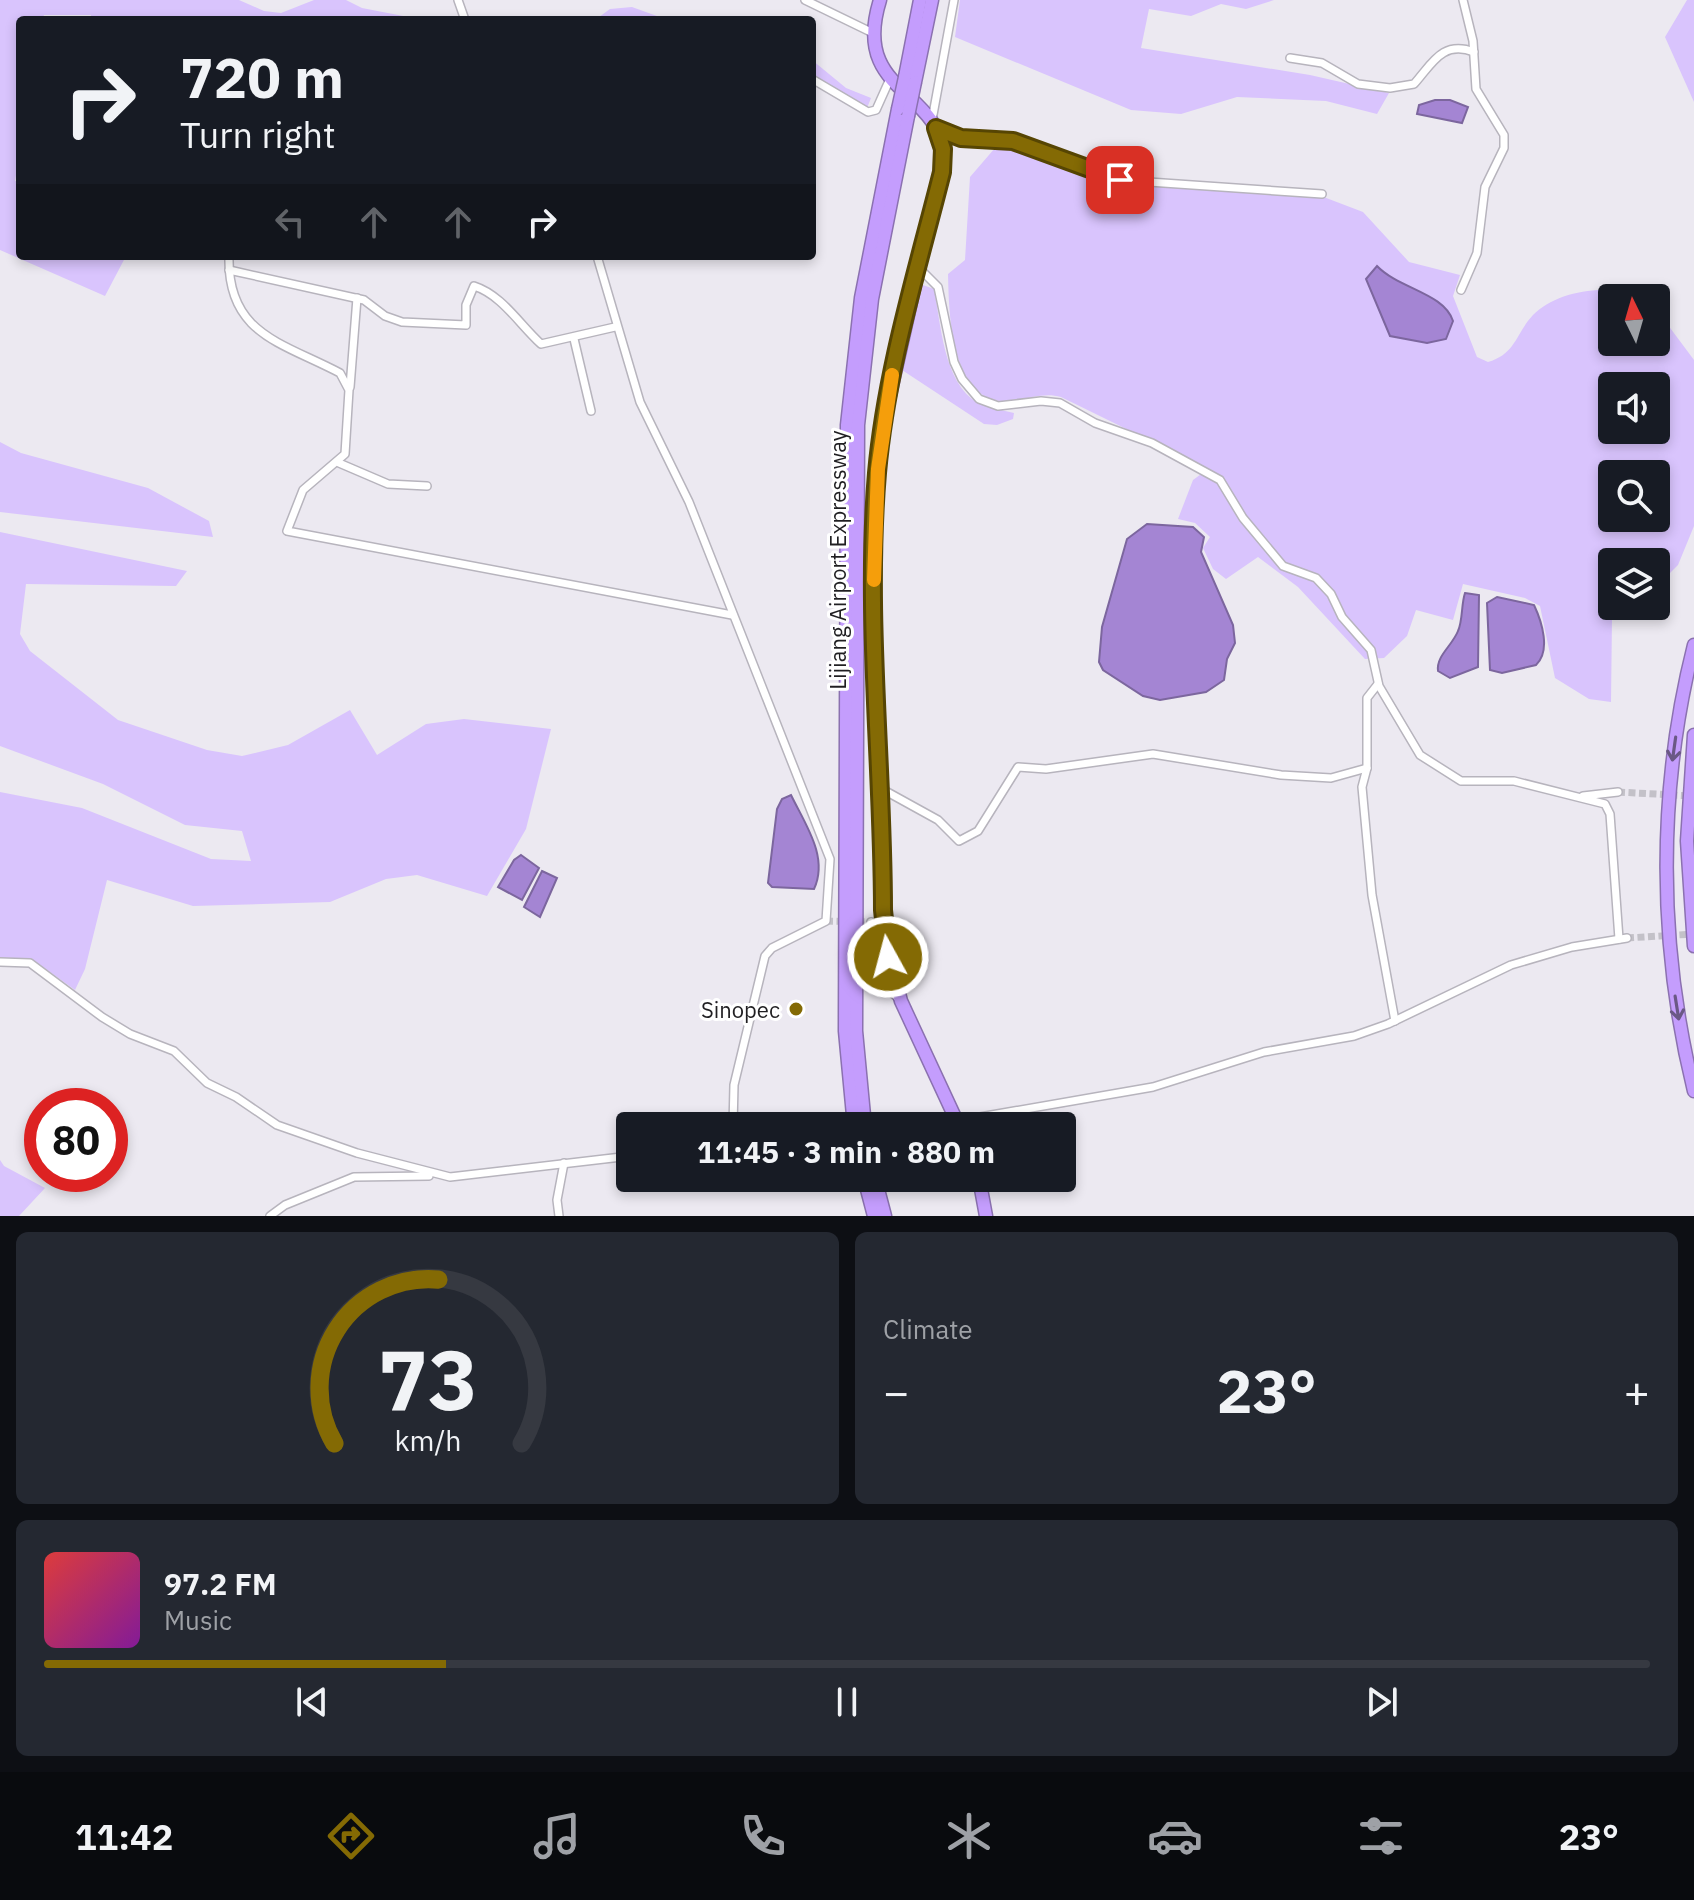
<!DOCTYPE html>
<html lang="en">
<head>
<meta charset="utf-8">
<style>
	:root { --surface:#171b24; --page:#242831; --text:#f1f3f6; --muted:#9ea1a6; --line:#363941; --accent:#846a04 }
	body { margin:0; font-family:"IBM Plex Sans",sans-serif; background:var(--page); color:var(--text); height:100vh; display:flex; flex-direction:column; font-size:30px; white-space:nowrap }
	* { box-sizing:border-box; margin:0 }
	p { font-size:26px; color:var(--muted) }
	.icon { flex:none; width:44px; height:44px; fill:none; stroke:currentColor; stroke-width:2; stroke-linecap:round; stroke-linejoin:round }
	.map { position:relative; height:1216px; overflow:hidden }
	.drawer { display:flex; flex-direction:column; gap:16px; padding:16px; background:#0d0f14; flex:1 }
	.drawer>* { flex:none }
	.hud { position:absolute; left:16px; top:16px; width:800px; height:244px; border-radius:8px; box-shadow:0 4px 12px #0003; background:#171b24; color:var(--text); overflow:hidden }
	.needle { width:52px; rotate:355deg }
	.tools { position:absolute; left:1598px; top:284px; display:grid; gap:16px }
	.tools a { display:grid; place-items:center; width:72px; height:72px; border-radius:8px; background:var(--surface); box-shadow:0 4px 12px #0003; font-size:40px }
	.speed { position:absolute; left:24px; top:1088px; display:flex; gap:16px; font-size:40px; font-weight:700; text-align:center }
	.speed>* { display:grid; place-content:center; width:104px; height:104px; border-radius:50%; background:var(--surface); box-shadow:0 4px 12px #0003; line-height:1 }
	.speed .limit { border:12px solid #d22; background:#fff; color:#111 }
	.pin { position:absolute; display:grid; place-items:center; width:68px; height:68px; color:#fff; margin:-34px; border-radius:16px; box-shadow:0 4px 12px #0006 }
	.me { position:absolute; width:88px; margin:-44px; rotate:353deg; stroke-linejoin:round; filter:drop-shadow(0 0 6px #0008) }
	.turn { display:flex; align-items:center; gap:28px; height:168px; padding:0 32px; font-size:36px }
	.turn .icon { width:104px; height:104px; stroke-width:2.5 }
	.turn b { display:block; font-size:56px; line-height:68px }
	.lanes { display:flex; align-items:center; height:76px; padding:0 32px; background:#0003; justify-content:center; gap:40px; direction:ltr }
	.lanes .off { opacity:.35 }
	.big { font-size:60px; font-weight:800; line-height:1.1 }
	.drawer .card { flex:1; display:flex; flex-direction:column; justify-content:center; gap:12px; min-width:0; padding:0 28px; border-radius:12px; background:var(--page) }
	.drawer .dial { align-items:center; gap:0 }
	.dial svg { height:208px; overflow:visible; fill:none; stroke:var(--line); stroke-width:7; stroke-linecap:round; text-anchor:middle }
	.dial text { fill:var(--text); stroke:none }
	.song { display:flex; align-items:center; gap:24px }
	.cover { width:96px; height:96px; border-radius:12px; background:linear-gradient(135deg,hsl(0 70% 55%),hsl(290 70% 35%)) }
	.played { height:8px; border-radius:4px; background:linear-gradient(90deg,var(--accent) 25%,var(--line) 25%) }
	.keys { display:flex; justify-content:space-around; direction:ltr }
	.heat { display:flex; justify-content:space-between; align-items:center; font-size:44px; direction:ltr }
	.drawer .tiles { flex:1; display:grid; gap:16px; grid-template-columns:1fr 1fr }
	.card:last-child { grid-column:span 2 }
	.trip { position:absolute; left:616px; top:1112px; width:460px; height:80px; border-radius:8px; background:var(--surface); box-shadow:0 4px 12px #0003; font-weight:800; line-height:80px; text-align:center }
	.tab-bar { display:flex; height:128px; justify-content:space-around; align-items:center; background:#090b0e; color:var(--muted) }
	.tab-bar .icon { width:56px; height:56px }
	.tab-bar .selected { color:var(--accent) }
	.tab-bar b { font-size:36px; color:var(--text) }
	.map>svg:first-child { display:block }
	.green { fill:#d9c4fd; fill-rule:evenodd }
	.water { fill:#a485d3; stroke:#7c669e; stroke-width:2 }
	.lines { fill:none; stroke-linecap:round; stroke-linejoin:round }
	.street-tunnel { stroke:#c3c1c8; stroke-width:7; stroke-dasharray:7 3.5; stroke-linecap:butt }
	.street-casing { stroke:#b7b4bd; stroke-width:10 }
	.highway-casing { stroke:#8b71b0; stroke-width:15 }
	.street { stroke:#fff; stroke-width:7 }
	.highway { stroke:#c49dfd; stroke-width:12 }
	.highway-bridge-casing { stroke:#8b71b0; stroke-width:15; stroke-linecap:butt }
	.highway-bridge { stroke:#c49dfd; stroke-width:12 }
	.oneway { stroke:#6a5885 }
	.route-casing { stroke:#564503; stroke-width:20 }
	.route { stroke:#846a04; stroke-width:14 }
	.slow { stroke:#f59e0b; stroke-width:14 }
	.poi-dot { fill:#846a04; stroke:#fff; stroke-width:3 }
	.labels { text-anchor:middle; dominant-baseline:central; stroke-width:6; stroke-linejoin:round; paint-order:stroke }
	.street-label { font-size:22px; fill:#201f22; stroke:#fff }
	.poi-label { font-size:22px; fill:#201f22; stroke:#fff; text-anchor:end }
</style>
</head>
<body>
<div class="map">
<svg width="1694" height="1216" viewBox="0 0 1694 1216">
	<rect width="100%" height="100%" fill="#ece9f1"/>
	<g class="green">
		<path d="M0,0h239l25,11 17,2 33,-13h32l16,8 62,12h-333v-5h-47l-2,5h-22v132l-5,29 5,1v74h106l-21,40 -105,-46z"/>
		<path d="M960,0h314l-28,9 -25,-5 -30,12 -42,-7 -8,39 169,27 79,18 -12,21 -51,-13 -89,-4 -56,17 -50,-4 -176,-73z"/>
		<path d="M1687,0h7v102l-29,-65z"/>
		<path d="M632,7l36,13h-73l15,-11z"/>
		<path d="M812,60l34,28 25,10 -4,10 -55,-34z"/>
		<path d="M1001,141l113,40 207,15 42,16 46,50 51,13 -7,21 24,61 11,5c28,-8 28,-29 45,-47 23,-24 77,-33 105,-17h-26v44h44v-30l6,5 32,43v166l-16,39 -22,22v-25h-44v44h17l-17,12 -1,84 -22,-3 -34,-21 -15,-72 -15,-8 -62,-14 -10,36 -37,-10 -9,26 -23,22 -19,1 -67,-72 -40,-30 -32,22 -13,-10 -10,-21 7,-11 -15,-14 -17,-4 15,-39 15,-11 -147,-72c-21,-6 -41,6 -61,4 -50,-6 -51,-90 -52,-127l17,-14 5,-83zM1612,386h44v44h-44zM1612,474h44v44h-44z"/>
		<path d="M920,284l14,5c7,34 9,94 44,114 10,5 25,7 36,10l-1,6 -16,6 -13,-1 -82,-54z"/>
		<path d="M0,442l21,11 127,35 61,33 4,16 -213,-25z"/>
		<path d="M0,532l187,39 -11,15 -150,-2 -6,50 10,17 88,69 89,30 35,6 46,-11 62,-35 27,45 49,-31 38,-5 87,10 -25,100 -39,67 -70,-21 -31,4 -56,23 -137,4 -86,-26 -22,89 -10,21 -43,-31 -32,-1v-166l82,16 129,51 40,2 -9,-30 -57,-6 -82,-41 -103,-38z"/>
		<path d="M0,1160l4,6 41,22 -26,28h-19z"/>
	</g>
	<g class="water">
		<path d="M1435,100h15l18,7 -6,16 -45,-9 2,-9z"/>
		<path d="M1377,266c22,23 67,27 76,55l-7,18 -19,4 -37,-7 -24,-57z"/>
		<path d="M1147,524l46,3 11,10 -3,15 32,73 2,18 -8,16 -3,21 -18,12 -46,8 -17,-4 -40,-26 -4,-8 3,-35 25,-88z"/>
		<path d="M1465,593l14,2 -1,72 -28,11 -12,-7c-2,-15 14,-25 20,-40 5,-11 3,-26 7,-38z"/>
		<path d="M1497,597l37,8c8,17 17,46 2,60l-34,8 -12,-3 -3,-67z"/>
		<path d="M791,795c14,29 38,62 23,94l-42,-2 -4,-4 9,-74 5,-10z"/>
		<path d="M521,855l18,13 -17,32 -24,-13 16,-27z"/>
		<path d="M542,871l15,7 -17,39 -16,-10z"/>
	</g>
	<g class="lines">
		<g class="street-tunnel">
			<path d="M1618,792l73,4"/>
			<path d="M826,921l45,1"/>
			<path d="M1627,938l67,-4"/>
		</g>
		<defs>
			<g id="street">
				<path d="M458,0l7,20"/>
				<path d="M805,0l70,34"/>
				<path d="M1290,58l32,5 36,21 32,4 24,-4c18,-20 28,-44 60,-32"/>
				<path d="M812,79l56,33 8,-2 13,-29"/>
				<path d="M932,120l22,-120"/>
				<path d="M938,129l23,9 52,3 107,39 202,14"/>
				<path d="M229,256c-2,78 52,86 111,117l9,17 -4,64 -42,36 -16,41 445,84"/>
				<path d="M597,256l43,146 49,100 141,357 -4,62 -54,27 -7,8 -31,129 -1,41"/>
				<path d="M918,267l20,20 16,75 8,17 17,20 19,7 43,-5 19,2 35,20 57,20 68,37 23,38 40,48 33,12 15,16 11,23 29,33 8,36 41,69 41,26h53l91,23 5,10 9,125"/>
				<path d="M229,270l135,30 21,16 17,6 64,3v-20l8,-19c28,9 45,38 67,58l74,-17"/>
				<path d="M1461,290l16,-37 8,-66 19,-39v-13l-28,-46 -3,-48 -10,-41"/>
				<path d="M574,339l17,72"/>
				<path d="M350,387l7,-89"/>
				<path d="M339,463l49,21 39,2"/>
				<path d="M1378,684l-11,14v70l-5,19 10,108 23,126"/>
				<path d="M880,788l58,32 21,21 19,-10 40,-64 28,2 107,-15 128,21 50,3 36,-10"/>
				<path d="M1583,796l35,-4"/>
				<path d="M871,922l6,9 5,52 18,17"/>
				<path d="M0,962l30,1 72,54 28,17 44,17 33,32 29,14 41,28 80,28 93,24 180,-21"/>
				<path d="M957,1121l196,-34 111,-35 90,-16 34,-12 123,-59 61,-18 55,-9"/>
				<path d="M270,1216l15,-11 69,-28 75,-1"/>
				<path d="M559,1216l-2,-16 7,-37"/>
			</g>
			<g id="highway">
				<path d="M880,0c-29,93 59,88 64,156l-60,265 -8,72 -3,78 12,369 16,61 58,125"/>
				<path d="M905,77l15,-77"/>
				<path d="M915,82l17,-82"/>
				<path d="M1694,645c-37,146 -36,300 0,446"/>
				<path d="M1694,735l-7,106 7,105"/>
				<path d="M854,1126l-9,-95 2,-606 14,-127 37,-189"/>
				<path d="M865,1126l-9,-95 2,-606 14,-126 36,-183"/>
				<path d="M864,1178l10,38"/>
				<path d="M875,1178l10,38"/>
				<path d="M979,1178l7,38"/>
			</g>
		</defs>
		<use href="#street" class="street-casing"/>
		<use href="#highway" class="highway-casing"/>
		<use href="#street" class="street"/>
		<use href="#highway" class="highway"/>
		<defs>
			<g id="highway-bridge">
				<path d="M898,109l7,-32"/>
				<path d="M908,116l7,-34"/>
			</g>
		</defs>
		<use href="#highway-bridge" class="highway-bridge-casing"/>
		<use href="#highway-bridge" class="highway-bridge"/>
	</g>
	<defs><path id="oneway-shaft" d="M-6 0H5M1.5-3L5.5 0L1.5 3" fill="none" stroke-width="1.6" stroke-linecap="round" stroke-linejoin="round" transform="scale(2)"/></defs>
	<g class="oneway">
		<use href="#oneway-shaft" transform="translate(1674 749) rotate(98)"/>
		<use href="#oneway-shaft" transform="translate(1677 1008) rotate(81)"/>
	</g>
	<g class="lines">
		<defs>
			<path id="route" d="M888,957l-5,-47c0,-145 -18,-292 -6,-437 9,-102 40,-202 65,-301l1,-23 -7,-21 25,10 52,3 107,39"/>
		</defs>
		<use href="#route" class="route-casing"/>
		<use href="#route" class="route"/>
		<path class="slow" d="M874,580l4,-111 14,-94"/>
	</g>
	<circle class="poi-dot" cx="796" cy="1009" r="8"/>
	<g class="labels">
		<g class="street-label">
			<text transform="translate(837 560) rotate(-90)">Lijiang Airport Expressway</text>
		</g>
		<g class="poi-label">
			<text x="780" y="1009">Sinopec</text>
		</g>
	</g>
</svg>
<div class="tools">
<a><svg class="needle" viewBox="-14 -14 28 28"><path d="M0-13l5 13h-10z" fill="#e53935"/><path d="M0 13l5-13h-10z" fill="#9ea1a6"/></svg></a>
<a><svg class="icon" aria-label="sound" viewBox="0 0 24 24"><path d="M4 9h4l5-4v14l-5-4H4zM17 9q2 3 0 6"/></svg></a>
<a><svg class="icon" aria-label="search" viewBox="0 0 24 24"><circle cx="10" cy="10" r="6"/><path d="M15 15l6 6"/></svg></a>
<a><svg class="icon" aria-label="layers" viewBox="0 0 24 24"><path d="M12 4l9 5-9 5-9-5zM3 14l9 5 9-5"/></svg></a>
</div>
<div class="speed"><div class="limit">80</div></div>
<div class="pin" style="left:1120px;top:180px;background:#d93025"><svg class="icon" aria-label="arrive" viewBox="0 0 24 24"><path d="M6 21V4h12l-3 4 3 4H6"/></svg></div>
<svg class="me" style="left:888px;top:957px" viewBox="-20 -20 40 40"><circle r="17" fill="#846a04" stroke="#fff" stroke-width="3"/><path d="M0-11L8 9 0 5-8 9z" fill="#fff"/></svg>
<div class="trip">11:45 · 3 min · 880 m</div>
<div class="hud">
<div class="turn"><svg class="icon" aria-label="right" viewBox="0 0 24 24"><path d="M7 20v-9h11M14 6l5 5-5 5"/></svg><div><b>720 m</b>Turn right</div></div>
<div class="lanes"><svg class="icon off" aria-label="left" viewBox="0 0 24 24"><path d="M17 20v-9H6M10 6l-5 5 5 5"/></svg><svg class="icon off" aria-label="ahead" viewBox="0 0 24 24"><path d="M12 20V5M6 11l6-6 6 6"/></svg><svg class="icon off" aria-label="ahead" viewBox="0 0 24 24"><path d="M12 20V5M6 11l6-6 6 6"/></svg><svg class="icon" aria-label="right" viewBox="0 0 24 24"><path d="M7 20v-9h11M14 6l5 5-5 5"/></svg></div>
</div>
</div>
<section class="drawer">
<div class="tiles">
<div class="card dial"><svg viewBox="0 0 100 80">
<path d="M14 69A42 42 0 1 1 86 69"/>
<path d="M14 69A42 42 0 0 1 54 6" stroke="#846a04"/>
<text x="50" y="56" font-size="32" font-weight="700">73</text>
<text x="50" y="72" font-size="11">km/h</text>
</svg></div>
<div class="card"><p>Climate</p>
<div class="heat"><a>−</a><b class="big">23°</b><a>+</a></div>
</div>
<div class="card">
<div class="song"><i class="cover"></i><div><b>97.2 FM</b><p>Music</p></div></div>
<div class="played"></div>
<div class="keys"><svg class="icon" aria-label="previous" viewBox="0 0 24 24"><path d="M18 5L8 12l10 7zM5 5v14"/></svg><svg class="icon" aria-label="pause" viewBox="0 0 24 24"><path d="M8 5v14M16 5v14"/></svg><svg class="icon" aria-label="next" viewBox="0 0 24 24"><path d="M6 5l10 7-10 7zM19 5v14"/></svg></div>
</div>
</div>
</section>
<nav class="tab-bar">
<b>11:42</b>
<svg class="icon selected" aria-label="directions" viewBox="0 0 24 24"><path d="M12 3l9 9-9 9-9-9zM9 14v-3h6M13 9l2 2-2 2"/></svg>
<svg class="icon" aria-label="music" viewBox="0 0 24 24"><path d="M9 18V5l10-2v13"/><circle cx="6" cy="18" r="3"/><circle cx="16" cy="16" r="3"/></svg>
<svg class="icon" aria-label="phone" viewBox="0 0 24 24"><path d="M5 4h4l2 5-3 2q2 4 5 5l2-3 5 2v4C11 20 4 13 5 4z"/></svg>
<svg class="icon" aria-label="climate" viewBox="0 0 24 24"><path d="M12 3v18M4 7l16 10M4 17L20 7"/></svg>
<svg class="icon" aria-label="car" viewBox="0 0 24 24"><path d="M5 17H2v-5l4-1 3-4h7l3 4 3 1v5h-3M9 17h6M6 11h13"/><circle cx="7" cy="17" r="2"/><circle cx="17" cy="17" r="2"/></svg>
<svg class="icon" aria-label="filters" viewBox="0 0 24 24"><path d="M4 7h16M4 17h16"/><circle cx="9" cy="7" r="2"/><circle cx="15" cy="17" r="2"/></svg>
<b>23°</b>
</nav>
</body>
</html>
